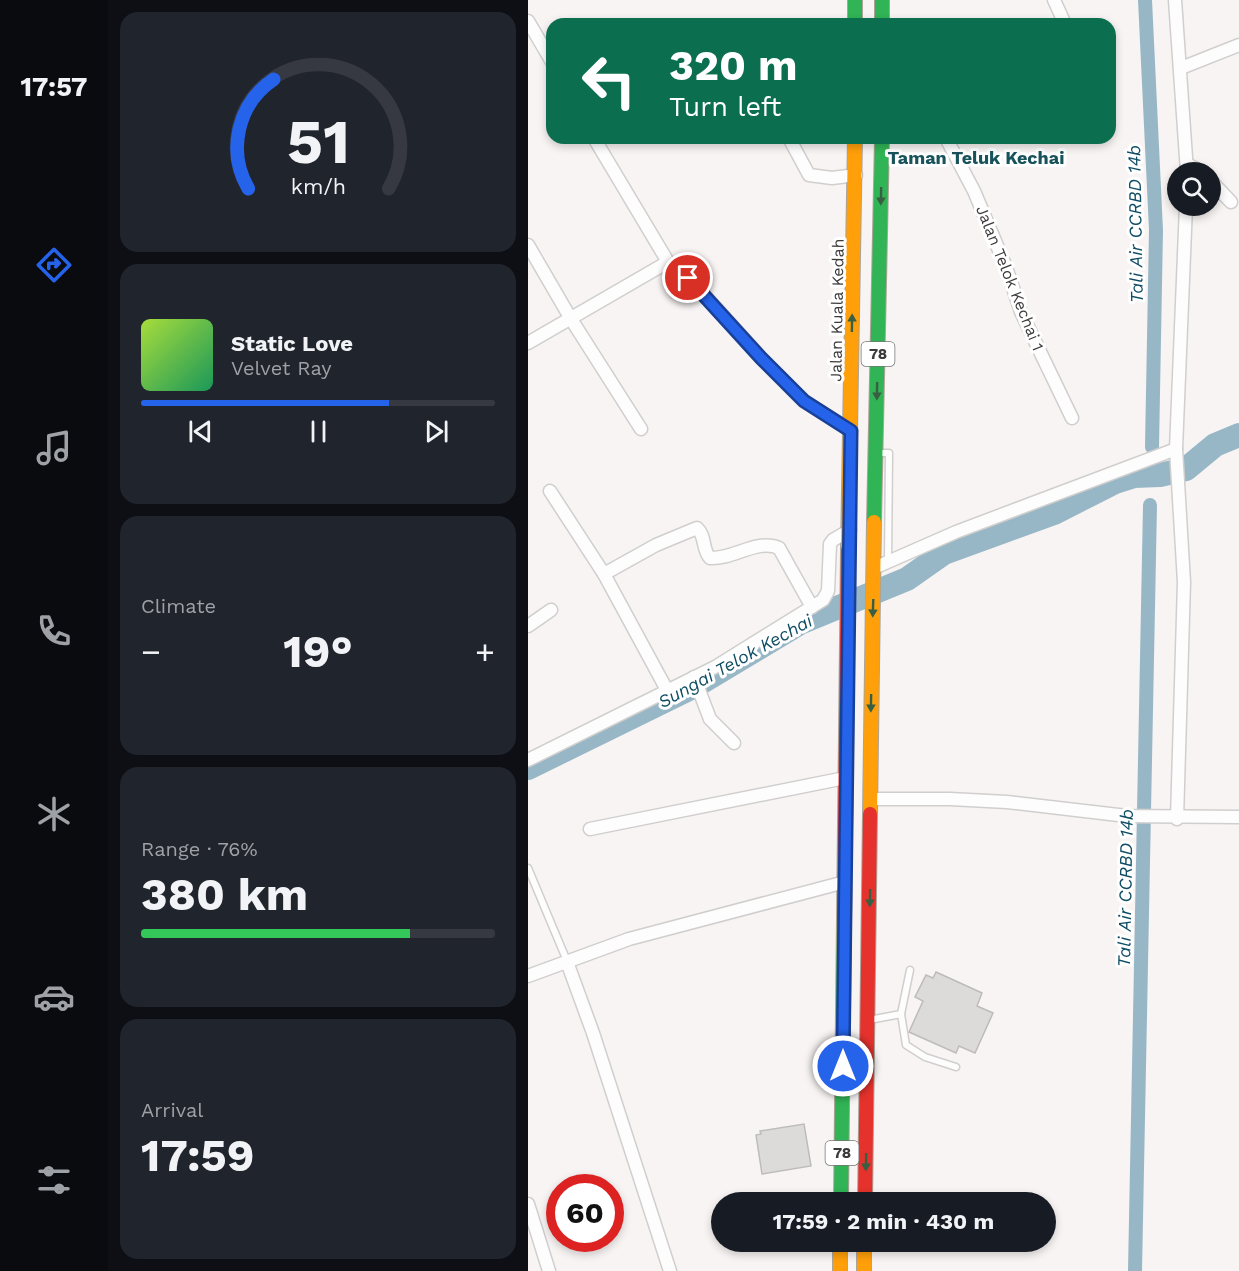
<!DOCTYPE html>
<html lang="en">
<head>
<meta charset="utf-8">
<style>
	:root { --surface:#171b24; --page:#20242c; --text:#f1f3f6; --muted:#9ea1a6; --line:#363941; --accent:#2563eb }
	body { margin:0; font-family:"Work Sans",sans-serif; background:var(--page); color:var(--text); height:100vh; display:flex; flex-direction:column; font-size:22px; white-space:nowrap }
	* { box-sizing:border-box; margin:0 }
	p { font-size:20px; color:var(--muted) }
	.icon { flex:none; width:33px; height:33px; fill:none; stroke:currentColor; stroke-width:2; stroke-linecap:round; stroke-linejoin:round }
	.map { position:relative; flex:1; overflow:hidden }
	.drawer { display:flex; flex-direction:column; gap:12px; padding:12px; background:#0d0f14; width:420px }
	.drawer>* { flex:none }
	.hud { position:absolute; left:18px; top:18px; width:570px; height:126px; border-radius:18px; box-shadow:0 3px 9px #0003; background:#0b6e4f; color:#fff; overflow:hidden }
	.buttons { position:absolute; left:639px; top:162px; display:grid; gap:12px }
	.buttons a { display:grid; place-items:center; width:54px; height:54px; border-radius:50%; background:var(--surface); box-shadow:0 3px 9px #0003; font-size:30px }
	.speed { position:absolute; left:18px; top:1174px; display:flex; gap:12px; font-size:30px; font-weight:700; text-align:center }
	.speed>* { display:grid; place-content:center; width:78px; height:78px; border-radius:50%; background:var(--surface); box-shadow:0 3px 9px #0003; line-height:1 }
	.speed .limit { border:9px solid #d22; background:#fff; color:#111 }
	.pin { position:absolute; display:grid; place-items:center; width:51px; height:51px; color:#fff; margin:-26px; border:3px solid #fff; border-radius:50%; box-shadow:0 2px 6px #0007 }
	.me { position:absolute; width:66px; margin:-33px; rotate:0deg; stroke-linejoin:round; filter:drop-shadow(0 0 4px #0008) }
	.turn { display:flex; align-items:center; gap:21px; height:126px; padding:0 24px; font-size:27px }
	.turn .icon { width:78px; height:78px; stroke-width:2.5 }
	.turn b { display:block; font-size:42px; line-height:51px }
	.big { font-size:45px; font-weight:700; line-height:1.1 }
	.drawer .widget { flex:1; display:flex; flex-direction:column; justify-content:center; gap:9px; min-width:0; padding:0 21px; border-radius:18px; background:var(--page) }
	.drawer .dial { align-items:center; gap:0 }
	.dial svg { height:156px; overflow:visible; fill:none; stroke:var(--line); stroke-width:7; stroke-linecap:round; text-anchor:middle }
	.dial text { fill:var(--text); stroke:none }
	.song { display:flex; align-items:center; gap:18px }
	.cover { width:72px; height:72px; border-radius:9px; background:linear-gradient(135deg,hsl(80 70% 55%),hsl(150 70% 35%)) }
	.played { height:6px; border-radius:3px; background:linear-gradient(90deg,var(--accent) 70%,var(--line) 70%) }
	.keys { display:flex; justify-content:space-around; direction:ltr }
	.heat { display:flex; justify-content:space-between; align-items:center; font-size:33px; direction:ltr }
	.charge { height:9px; border-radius:4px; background:linear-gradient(90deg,#34c759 76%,var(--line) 0) }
	.trip { position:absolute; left:183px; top:1192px; width:345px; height:60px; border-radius:30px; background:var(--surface); box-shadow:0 3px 9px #0003; font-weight:700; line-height:60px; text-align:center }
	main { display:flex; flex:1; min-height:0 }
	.dock { display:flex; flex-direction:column; width:108px; justify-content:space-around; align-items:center; background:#090b0e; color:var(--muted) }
	.dock .icon { width:42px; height:42px }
	.dock .current { color:var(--accent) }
	.dock b { font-size:27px; color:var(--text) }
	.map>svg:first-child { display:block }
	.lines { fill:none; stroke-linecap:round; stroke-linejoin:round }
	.canal { stroke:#98b7c6; stroke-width:14 }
	.river { stroke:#98b7c6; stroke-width:24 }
	.building { fill:#dddbda; stroke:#bebcbb; stroke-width:1.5 }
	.lane-casing { stroke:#d1cfce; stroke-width:9 }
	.street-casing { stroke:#d1cfce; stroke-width:15 }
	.fast-casing { stroke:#aca498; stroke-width:16 }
	.slow-casing { stroke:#aca498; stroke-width:16 }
	.jam-casing { stroke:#aca498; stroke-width:16 }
	.lane { stroke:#fefdfd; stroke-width:6 }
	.street { stroke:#fefdfd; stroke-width:12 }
	.fast { stroke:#30b455; stroke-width:14 }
	.slow { stroke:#ff9f0a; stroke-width:14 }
	.jam { stroke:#e5322d; stroke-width:14 }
	.oneway { fill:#385f42 }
	.route-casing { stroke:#184099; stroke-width:15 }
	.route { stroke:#2563eb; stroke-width:10 }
	.labels { text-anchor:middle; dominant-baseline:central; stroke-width:6; stroke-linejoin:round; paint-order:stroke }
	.shield { fill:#fff; stroke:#767575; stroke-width:1.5 }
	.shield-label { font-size:15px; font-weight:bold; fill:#3c3a3a }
	.street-label { font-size:16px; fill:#3c3a3a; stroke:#fff }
	.neighbourhood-label { font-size:18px; font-weight:bold; fill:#18525b; stroke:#fff }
	.water-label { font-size:18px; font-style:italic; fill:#0f4d65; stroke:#fff }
</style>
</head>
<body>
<main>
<nav class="dock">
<b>17:57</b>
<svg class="icon current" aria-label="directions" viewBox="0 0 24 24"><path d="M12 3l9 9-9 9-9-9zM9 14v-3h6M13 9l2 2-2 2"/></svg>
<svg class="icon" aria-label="music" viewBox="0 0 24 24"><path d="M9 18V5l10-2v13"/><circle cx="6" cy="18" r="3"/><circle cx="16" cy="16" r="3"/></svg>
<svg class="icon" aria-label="phone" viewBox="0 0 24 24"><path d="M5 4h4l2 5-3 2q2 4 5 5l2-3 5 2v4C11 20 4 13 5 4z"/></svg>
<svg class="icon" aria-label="climate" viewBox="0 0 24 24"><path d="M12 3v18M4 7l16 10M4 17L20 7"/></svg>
<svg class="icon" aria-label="car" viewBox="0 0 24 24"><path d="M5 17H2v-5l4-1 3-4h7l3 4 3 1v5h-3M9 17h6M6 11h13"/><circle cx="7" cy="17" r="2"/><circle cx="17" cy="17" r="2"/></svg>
<svg class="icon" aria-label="filters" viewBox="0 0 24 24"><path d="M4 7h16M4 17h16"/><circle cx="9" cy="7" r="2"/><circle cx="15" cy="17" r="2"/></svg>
</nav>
<section class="drawer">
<div class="widget dial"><svg viewBox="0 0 100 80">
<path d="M14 69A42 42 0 1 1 86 69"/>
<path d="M14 69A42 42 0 0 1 27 13" stroke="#2563eb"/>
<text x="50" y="56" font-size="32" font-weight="700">51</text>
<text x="50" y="72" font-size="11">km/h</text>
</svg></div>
<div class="widget">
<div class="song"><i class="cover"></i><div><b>Static Love</b><p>Velvet Ray</p></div></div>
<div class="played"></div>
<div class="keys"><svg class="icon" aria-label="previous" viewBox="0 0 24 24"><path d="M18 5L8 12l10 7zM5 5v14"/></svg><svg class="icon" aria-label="pause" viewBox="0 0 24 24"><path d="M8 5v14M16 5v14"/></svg><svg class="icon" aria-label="next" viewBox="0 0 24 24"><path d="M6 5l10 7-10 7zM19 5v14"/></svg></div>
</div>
<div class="widget"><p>Climate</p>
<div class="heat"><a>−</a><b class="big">19°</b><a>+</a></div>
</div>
<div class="widget"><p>Range · 76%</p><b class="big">380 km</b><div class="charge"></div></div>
<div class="widget"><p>Arrival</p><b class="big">17:59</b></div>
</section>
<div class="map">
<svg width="711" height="1271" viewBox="0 0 711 1271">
	<rect width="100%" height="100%" fill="#f7f4f3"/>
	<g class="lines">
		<g class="canal">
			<path d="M617,0l11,230 -4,217"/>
			<path d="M607,1271l15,-766"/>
		</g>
		<path class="river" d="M0,768l169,-83 103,-62 107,-44 37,-26 110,-40 61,-31 19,-6 26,-1 26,-6 29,-24 24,-10"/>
	</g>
	<g class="building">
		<path d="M408,972l46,21 -5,13 16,7 -18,40 -16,-7 -3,7 -47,-21 14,-31 -8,-4 11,-22 7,3z"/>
		<path d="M276,1124l7,42 -49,8 -6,-39 5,-1 -1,-3z"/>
	</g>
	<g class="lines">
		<defs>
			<g id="lane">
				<path d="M349,453h12l-1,108"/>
				<path d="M0,868l39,93"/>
				<path d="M382,970l-9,44 5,31 19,12 31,10"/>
				<path d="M341,1020l32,-6"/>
			</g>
			<g id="street">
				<path d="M526,0l11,24"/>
				<path d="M647,0l12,172"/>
				<path d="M0,21l24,41"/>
				<path d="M653,68l58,-23"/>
				<path d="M261,138l20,37 23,3 24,-3"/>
				<path d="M418,138l28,53 32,76 15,45 51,106"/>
				<path d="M659,164l15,8"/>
				<path d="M682,180l21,22"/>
				<path d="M0,245l43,74 70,110"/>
				<path d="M161,278l72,80 43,43 47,30"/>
				<path d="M0,343l140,-81 -74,-124"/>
				<path d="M22,491l54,83 64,118"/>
				<path d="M346,568l82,-36 220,-83"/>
				<path d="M76,574l52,-29 41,-17c9,8 5,22 13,30 22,2 48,-20 69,-10l33,59"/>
				<path d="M0,626l23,-16"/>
				<path d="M166,677l16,42 24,24"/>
				<path d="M0,760l187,-93 108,-67 5,-9 2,-47 3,-4 17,-10"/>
				<path d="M343,799h79l57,3 120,14 112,1"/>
				<path d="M649,819l7,-237 -8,-133 10,-243"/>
				<path d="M62,829l255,-51"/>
				<path d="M39,962l26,71 77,238"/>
				<path d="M0,976l101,-37 216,-57"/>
				<path d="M0,1204l21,67"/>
			</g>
			<g id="fast">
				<path d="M327,0v24"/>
				<path d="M354,0v24"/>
				<path d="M346,522l8,-384"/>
				<path d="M313,1203l3,-285"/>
			</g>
			<g id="slow">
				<path d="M320,550l7,-412"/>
				<path d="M342,814l4,-292"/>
				<path d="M312,1242v29"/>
				<path d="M336,1242v29"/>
			</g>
			<g id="jam">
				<path d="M316,918l4,-368"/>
				<path d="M337,1203l5,-389"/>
			</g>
		</defs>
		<use href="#lane" class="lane-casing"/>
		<use href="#street" class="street-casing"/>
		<use href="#fast" class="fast-casing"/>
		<use href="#slow" class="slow-casing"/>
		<use href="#jam" class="jam-casing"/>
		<use href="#lane" class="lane"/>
		<use href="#street" class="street"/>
		<use href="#fast" class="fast"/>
		<use href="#slow" class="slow"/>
		<use href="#jam" class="jam"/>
	</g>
	<defs><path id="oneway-solid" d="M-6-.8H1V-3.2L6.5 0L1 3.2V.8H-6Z" transform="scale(1.5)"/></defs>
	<g class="oneway">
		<use href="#oneway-solid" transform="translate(353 196) rotate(91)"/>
		<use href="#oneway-solid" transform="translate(324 323) rotate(-89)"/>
		<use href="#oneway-solid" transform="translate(349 391) rotate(91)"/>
		<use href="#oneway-solid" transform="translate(345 608) rotate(92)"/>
		<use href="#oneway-solid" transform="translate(343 703) rotate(91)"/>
		<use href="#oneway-solid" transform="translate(342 898) rotate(91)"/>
		<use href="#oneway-solid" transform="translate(338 1162) rotate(91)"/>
	</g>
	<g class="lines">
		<defs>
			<path id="route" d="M160,278l73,80 43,43 47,30 -8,635"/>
		</defs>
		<use href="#route" class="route-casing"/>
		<use href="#route" class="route"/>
	</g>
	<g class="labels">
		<g class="shield">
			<rect x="333.5" y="342" width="33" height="24" rx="4.5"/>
			<rect x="297.5" y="1141" width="33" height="24" rx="4.5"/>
		</g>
		<g class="shield-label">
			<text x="350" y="354">78</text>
			<text x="314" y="1153">78</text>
		</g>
		<g class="street-label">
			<text transform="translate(482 278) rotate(68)">Jalan Telok Kechai 1</text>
			<text transform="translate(309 310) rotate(-89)">Jalan Kuala Kedah</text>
		</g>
		<g class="neighbourhood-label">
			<text x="448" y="157">Taman Teluk Kechai</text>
		</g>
		<g class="water-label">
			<text transform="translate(607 224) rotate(-91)">Tali Air CCRBD 14b</text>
			<text transform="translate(207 661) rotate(-29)">Sungai Telok Kechai</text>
			<text transform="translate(597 888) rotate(-89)">Tali Air CCRBD 14b</text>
		</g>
	</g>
</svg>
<div class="buttons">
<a><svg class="icon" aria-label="search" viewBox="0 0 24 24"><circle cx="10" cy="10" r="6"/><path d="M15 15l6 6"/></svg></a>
</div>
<div class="speed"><div class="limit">60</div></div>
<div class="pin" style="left:160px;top:278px;background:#d93025"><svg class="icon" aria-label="arrive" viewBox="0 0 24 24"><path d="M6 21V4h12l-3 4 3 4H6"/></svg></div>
<svg class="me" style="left:315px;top:1066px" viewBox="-20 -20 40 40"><circle r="17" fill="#2563eb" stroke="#fff" stroke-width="3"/><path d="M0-11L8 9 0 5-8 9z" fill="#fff"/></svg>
<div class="trip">17:59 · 2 min · 430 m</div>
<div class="hud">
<div class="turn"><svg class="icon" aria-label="left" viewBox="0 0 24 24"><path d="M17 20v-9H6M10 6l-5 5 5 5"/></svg><div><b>320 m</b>Turn left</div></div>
</div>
</div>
</main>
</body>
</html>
